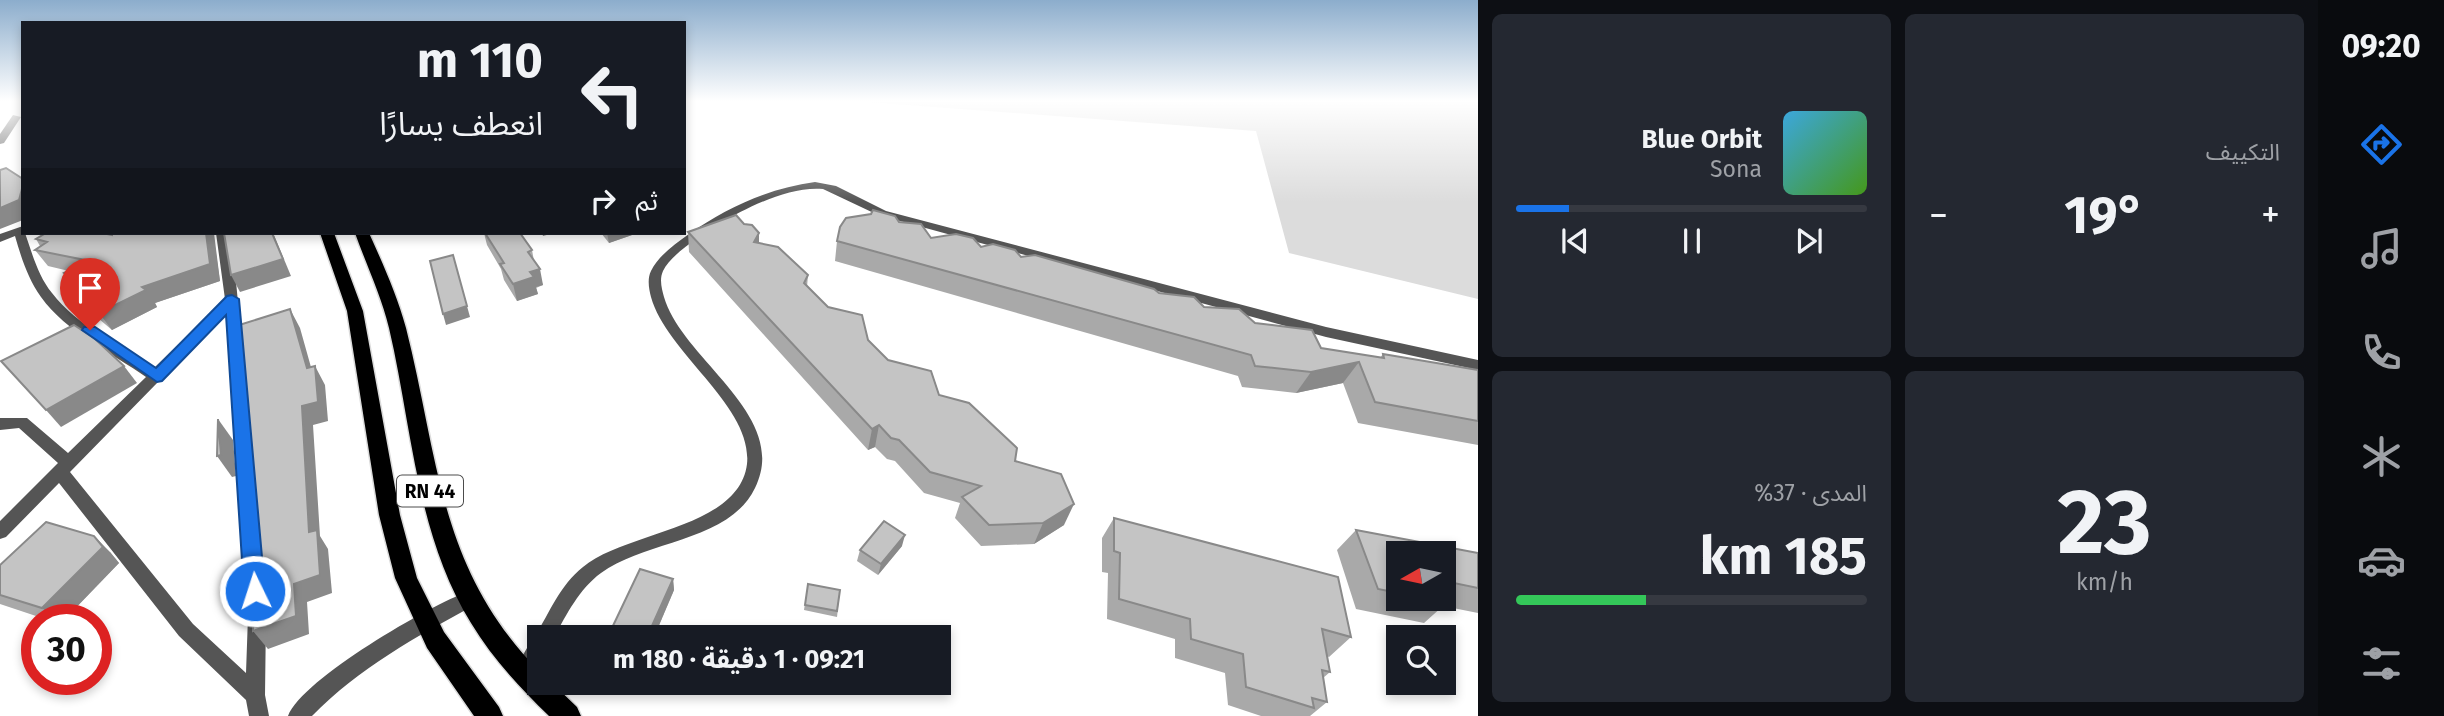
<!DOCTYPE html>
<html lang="ar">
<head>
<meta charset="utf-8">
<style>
	:root { --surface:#171b24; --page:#242831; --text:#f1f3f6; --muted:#9ea1a6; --line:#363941; --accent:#1a73e8 }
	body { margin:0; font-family:"Fira Sans","Noto Sans Arabic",sans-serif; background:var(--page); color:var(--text); direction:rtl; height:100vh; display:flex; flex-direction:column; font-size:26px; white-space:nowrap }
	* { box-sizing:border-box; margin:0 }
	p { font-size:23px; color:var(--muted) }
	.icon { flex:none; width:38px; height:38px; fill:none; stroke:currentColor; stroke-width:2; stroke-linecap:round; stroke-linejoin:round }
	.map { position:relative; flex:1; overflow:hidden; direction:ltr }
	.sheet { display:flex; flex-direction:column; gap:14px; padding:14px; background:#0d0f14; width:840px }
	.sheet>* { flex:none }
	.guide { position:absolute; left:21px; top:21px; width:665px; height:214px; border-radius:0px; box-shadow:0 4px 10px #0003; direction:rtl; background:#171b24; color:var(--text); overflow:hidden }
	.needle { width:46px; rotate:261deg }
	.controls { position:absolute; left:1386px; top:541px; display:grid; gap:14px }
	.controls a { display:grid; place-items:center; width:70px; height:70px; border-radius:0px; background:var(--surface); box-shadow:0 4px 10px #0003; font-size:35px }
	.speed { position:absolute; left:21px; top:604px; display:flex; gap:14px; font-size:35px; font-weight:700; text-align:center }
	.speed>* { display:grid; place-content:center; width:91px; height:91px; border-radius:50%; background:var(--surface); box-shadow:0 4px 10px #0003; line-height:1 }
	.speed .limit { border:10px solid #d22; background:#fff; color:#111 }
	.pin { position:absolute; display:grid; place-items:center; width:60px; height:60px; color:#fff; margin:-72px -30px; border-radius:50% 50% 50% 0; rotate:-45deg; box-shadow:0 0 7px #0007 }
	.pin .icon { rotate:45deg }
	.me { position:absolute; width:77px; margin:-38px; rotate:356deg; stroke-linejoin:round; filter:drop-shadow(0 0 5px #0008) }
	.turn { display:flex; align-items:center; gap:24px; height:147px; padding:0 28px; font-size:32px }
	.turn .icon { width:91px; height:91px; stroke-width:2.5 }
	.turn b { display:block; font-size:49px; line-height:60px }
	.then { display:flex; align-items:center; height:66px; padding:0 28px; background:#0003; gap:14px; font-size:26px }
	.big { font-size:52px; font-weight:700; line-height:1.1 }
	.sheet .widget { flex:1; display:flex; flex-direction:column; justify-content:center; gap:10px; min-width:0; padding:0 24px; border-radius:10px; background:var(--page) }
	.sheet .dial { align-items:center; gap:0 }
	.dial b { font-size:91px; line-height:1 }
	.song { display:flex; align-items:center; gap:21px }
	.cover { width:84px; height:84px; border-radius:10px; background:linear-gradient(135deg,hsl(200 70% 55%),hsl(100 70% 35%)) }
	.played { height:7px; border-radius:4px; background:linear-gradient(90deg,var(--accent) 15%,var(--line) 15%) }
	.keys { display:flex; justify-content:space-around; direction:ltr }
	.heat { display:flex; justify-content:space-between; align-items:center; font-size:38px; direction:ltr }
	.charge { height:10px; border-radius:5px; background:linear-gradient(90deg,#34c759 37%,var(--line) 0) }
	.sheet .tiles { flex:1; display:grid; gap:14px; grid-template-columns:repeat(2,1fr) }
	.trip { position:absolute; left:527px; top:625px; width:424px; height:70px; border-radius:0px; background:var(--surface); box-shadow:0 4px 10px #0003; font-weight:700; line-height:70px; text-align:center; direction:rtl }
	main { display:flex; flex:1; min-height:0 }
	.tab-bar { display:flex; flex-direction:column; width:126px; justify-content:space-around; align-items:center; background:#090b0e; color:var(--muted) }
	.tab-bar .icon { width:49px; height:49px }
	.tab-bar .selected { color:var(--accent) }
	.tab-bar b { font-size:32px; color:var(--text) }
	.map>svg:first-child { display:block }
	.green { fill:#dcdcdc }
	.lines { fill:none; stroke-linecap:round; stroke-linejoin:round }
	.primary-casing { stroke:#dbdbdb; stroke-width:3 }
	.minor { fill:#555; fill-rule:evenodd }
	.primary { fill:#000; fill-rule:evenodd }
	.wall { fill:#a9a9a9; fill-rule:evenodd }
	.shaded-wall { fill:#898989 }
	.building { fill:#c4c4c4; stroke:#898989; stroke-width:2 }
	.route { fill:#1a73e8; stroke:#114b97; stroke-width:2 }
	.labels { text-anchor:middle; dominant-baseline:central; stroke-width:5; stroke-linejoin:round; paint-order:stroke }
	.shield { fill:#fff; stroke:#4c4c4c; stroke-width:2 }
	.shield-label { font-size:19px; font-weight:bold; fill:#000 }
</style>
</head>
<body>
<main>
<nav class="tab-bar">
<b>09:20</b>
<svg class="icon selected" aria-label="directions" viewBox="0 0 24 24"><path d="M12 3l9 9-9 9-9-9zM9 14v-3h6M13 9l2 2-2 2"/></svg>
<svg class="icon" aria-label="music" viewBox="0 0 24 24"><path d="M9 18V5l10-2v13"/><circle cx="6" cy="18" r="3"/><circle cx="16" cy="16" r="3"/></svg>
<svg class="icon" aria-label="phone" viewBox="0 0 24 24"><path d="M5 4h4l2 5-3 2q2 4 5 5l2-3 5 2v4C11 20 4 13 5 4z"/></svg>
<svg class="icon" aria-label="climate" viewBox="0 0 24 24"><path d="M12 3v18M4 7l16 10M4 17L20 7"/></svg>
<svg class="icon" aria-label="car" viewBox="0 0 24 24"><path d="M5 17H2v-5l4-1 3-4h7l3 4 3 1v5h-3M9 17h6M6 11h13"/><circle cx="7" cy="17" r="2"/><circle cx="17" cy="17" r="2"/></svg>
<svg class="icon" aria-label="filters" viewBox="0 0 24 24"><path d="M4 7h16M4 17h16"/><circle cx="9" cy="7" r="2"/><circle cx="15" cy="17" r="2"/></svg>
</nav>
<section class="sheet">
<div class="tiles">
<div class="widget"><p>التكييف</p>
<div class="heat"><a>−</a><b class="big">19°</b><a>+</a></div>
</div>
<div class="widget">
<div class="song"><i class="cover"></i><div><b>Blue Orbit</b><p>Sona</p></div></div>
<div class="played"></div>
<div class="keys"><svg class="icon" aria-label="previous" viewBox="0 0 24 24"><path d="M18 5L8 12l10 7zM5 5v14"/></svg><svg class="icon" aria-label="pause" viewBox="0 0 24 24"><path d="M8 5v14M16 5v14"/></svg><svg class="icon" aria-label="next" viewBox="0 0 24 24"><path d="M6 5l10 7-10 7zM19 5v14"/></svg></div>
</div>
<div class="widget dial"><b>23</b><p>km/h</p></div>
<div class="widget"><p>المدى · 37%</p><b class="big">185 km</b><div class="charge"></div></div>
</div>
</section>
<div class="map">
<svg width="1478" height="716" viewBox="0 0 1478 716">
	<rect width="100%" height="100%" fill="#fff"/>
	<path class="green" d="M867,102h611v197l-189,-46 -33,-122z"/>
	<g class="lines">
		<defs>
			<g id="primary">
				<path d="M320,233h14l29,78 37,204 17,63 27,54 55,75 4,9h-29l-47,-68 -32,-70 -16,-63 -32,-204z"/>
				<path d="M355,233h14c14,31 28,62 37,95 33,130 32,240 133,343v11h12l26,25 4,9h-32c-29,-28 -57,-58 -78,-93 -55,-89 -59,-197 -82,-295 -8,-33 -23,-64 -34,-95z"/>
			</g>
		</defs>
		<use href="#primary" class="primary-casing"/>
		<g class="minor">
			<path d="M13,115l8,2 -17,26 -4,1v-10z"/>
			<path d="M815,182l21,4 50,25 440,116 152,33v10l-152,-33 -448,-122 -55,-26c-34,-3 -75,18 -104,35 -16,10 -48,30 -56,47 -4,9 -1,18 1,26 18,63 127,118 91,191 -26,54 -109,52 -154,85 -22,16 -34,41 -47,64h-15c0,16 3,37 -15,45l-7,-3 -3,-7c6,-13 14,-26 21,-36 15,-24 25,-51 48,-69 43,-36 156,-38 164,-103 6,-58 -80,-110 -96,-167 -2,-8 -4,-18 0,-26 7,-15 24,-27 38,-37 37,-26 80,-46 126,-52z"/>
			<path d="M23,226v7h2c7,20 13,43 27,60 25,33 69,53 102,75l71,-69 -9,-66h12l7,38 12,126 -2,4h-10l-2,-4 -7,-84 -62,63 -2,5 -4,1 -88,90 123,152 53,49 2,-57 2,-6 7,-3 7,3 2,6 -1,79 4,21h-20l-3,-16 -67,-64 -120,-153 -53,54 -6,2v-18l58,-58 -39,-35 -19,2v-12h27l41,35 78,-76c-34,-24 -80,-45 -105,-80 -13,-18 -20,-40 -26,-61l-15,6v-8z"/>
			<path d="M469,591l6,2 3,6 -3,6c-58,31 -116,63 -163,111h-24c15,-38 141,-110 181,-125z"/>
		</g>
		<use href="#primary" class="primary"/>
	</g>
	<g class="wall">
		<path d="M899,222l32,16 50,9 178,46 96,30 66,25 59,10 3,-4 95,16v75l-120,-22 -15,-40 -47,10 -54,-6 -4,-11 -403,-115 2,-20z"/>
		<path d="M688,232l71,1v10l49,32 -1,12 21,20 40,33 20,20 51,35 76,66 49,64 -30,19 -53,2 -26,-28 5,-15 -36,-10 -29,-32 -8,-2 -12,-12 -7,3 -179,-198z"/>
		<path d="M213,233l7,48 -65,22 2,4 -45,23 -20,-17 -12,-17 3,-1 -7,-5 -12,-17 5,-2 -21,-5 -13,-16 5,-4 -4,-7 76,-4z"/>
		<path d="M484,233h36l12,17 2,11 9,24 -7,3 2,6 -21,7 -13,-21 -3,-11 -14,-24z"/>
		<path d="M601,233h31v2l-23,8z"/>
		<path d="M1114,518l237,119 -22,20 -2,-1 3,16 -7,6 4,24 -17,14h-49l-33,-11 -3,-32 -50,-15v-19l-68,-20 1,-46 -6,-1v-34z"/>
		<path d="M1356,530l122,23v60l-35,-7 -19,17 -68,-14 -19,-59zM1398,553h46v45h-46z"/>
		<path d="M902,546l-24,29 -21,-14 3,-11z"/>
		<path d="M110,552l9,11 -55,57h-16l-48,-16v-39z"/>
		<path d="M673,579l1,11 -20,47h-41l-2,-7z"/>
		<path d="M808,584l32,6 -3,27 -33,-7z"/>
	</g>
	<g class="shaded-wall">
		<path d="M23,185v35l-23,9v-21z"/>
		<path d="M206,233h8l6,48 -65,22 2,4 -45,23 -13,-17 43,-26z"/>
		<path d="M272,233h1l18,43 -51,16 -9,-17z"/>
		<path d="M542,233h12l-11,3z"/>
		<path d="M607,233h25v2l-23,8z"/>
		<path d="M759,233v20l-5,-11z"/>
		<path d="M456,266l14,51 -24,8 -3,-11z"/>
		<path d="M540,269l3,16 -7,2 2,7 -21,7 -4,-17 17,-12z"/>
		<path d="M290,309l10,19 16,57 -1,-19 10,19 3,36 -15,4 7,111 8,13 4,44 -25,9 2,32 -41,15 -15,-18 41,-47 15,-52 -7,-126 5,-38z"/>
		<path d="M1359,362l-16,21 -47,10 15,-21z"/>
		<path d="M124,366l13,17 -76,44 -15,-17z"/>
		<path d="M218,419l15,21 3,36 -4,1 -15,-21z"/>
		<path d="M879,425l-4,22 -7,3 4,-21z"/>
		<path d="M1074,504l-10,21 -30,19 9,-21z"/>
		<path d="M905,535l-3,11 -24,29 3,-11z"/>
		<path d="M94,536l16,16 9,11 -55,57h-8l-14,-12z"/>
		<path d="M673,579l1,11 -20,47h-7z"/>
	</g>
	<g class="building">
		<path d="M6,168l17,11v6l-4,15 -19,8v-38z"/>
		<path d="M873,210l22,6 4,6 22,2 10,14 25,-4 17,4 8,9 12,-3 22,6 6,7 14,-2 119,34 5,4 35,4 10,10 35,2 16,14 57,7 9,18 63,10 -1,-4 95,16v51l-103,-19 -16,-40 -48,10 -56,-6 -4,-11 -414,-114 3,-14 6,-9 25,-4z"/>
		<path d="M736,215l8,9 8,1 7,8 -5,9 24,5 30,28 -4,8 24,24 34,8 6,25 20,20 43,11 8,24 30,8 48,45 -2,13 46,13 13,30 -31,19 -54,2 -27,-28 19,-11 -51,-14 -31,-32 -8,-2 -12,-13 -7,4 -184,-197z"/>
		<path d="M46,233h56l10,2v-2h94l4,31 -68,23 4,3 -47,23 -19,-17 9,-4 -25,-19 26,-12 -55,-11 12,-8 -11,-3z"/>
		<path d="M224,233h48l11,26 -52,16z"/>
		<path d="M485,233h35l12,17 -4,2 12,17 -10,3 4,5 -21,7 -13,-20 4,-1z"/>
		<path d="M453,255l14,51 -24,8 -13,-53z"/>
		<path d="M290,309l17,59 8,-2 3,36 -16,4 7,126 8,-2 3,45 -26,9 2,32 -43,15 1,-32 -18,-273z"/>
		<path d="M74,325l20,13 30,28 -78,44 -45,-49z"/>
		<path d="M218,419l3,36 -4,1z"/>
		<path d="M1114,518l224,59 13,60 -29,-8 8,43 -8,-2 5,32 -15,-4 2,10 -68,-21 -3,-33 -52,-15 -1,-20 -71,-20 1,-46 -6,-2z"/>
		<path d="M884,521l21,14 -24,29 -21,-14z"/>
		<path d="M46,522l48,14 9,11 -61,61 -42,-13v-30z"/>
		<path d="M1356,530l122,23v35l-34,-7v-28h-46v40l-20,-4z"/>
		<path d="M640,569l33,10 -26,58h-16l-20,-7z"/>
		<path d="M808,584l32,6 -3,21 -32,-6z"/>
		<path d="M1444,594l3,9 -21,-5h18z"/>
	</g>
	<linearGradient id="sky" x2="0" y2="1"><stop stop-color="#8cadcc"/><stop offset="0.5" stop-color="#fff"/><stop offset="1" stop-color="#fff" stop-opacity="0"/></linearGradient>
	<rect width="1478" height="202" fill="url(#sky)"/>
	<path class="route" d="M232,295l7,4 26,292 -3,6 -7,3 -8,-3 -3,-6 -18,-276 -64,66 -5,1 -75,-52 2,-3h11l61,41 71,-72z"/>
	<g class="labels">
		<rect class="shield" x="397" y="475.5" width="66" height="31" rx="5"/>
		<g class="shield-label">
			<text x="430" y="491">RN 44</text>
		</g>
	</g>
</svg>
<div class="controls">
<a><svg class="needle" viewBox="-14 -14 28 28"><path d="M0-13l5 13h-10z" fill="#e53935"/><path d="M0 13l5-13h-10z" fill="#9ea1a6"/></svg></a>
<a><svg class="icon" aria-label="search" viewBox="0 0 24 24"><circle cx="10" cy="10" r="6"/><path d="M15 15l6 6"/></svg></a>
</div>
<div class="speed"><div class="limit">30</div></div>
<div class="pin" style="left:90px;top:330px;background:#d93025"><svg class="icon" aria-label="arrive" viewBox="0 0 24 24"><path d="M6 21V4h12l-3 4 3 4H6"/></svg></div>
<svg class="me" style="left:255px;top:591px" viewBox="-20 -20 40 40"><circle r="17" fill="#1a73e8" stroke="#fff" stroke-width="3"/><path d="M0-11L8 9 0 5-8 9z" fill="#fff"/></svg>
<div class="trip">09:21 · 1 دقيقة · 180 m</div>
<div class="guide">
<div class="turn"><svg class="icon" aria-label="left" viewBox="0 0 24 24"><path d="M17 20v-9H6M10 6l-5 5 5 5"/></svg><div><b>110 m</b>انعطف يسارًا</div></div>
<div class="then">ثم<svg class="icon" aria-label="right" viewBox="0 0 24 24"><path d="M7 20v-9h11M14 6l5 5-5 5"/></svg></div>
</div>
</div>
</main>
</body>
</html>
